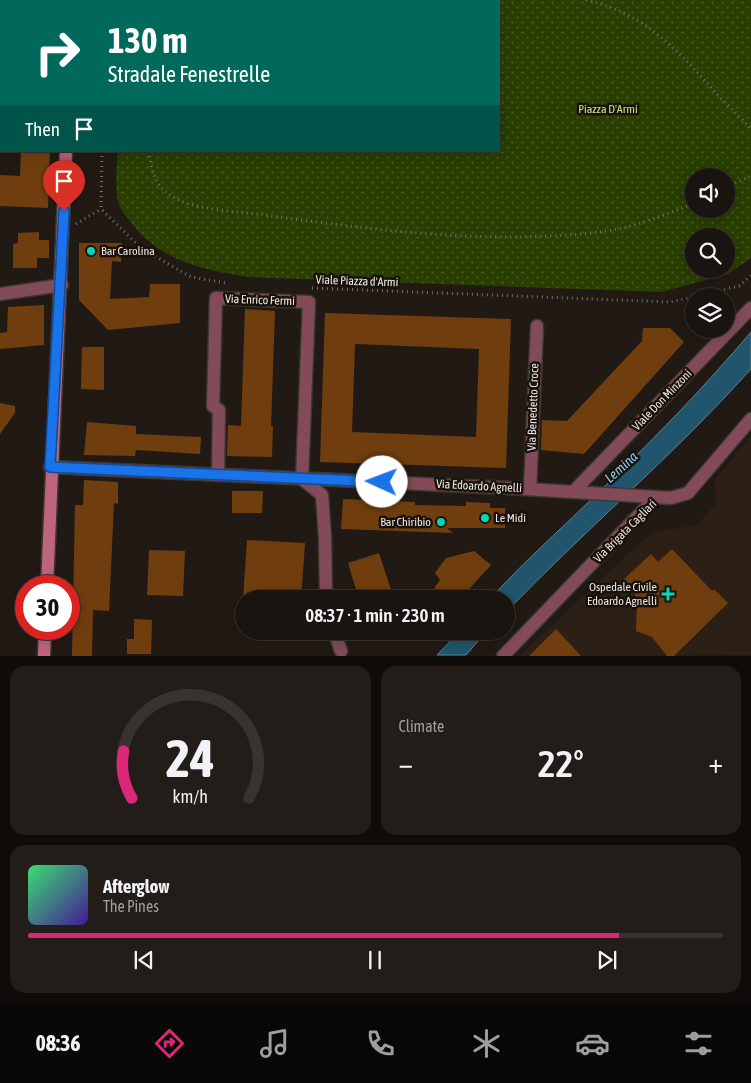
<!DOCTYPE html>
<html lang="en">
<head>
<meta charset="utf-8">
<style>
	:root { --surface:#19140f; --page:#221d18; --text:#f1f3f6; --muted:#9f9e9e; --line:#37332f; --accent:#db2777 }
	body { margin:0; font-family:"Asap Condensed",sans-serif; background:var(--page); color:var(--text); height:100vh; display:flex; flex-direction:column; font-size:19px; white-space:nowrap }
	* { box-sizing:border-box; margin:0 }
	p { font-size:16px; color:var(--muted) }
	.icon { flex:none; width:28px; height:28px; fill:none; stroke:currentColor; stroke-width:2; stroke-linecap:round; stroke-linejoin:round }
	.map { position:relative; height:656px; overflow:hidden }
	.details { display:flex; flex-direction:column; gap:10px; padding:10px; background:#0e0b08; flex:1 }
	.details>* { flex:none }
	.hud { position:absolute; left:0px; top:0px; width:500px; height:152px; box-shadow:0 2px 12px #0003,0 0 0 1px var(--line); background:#00695c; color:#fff; overflow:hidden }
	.fabs { position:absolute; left:685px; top:168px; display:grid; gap:10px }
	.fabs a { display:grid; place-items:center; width:50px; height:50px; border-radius:50%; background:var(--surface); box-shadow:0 2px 12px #0003,0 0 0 1px var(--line); font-size:25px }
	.speed { position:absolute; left:15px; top:575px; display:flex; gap:10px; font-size:25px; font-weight:700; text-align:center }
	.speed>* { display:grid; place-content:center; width:65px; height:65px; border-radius:50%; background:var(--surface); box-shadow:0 2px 12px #0003,0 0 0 1px var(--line); line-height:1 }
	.speed .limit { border:8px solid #d22; background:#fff; color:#111 }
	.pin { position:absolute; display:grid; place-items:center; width:42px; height:42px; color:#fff; margin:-51px -21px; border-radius:50% 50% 50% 0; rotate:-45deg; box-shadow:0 0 5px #0007 }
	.pin .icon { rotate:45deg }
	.me { position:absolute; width:55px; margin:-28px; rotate:272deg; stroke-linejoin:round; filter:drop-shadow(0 0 4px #0008) }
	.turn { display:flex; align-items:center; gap:18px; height:105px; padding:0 25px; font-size:22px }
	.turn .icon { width:65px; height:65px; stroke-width:2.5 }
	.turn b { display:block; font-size:35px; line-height:42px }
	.then { display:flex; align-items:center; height:48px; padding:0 25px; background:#0003; gap:10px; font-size:19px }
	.big { font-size:38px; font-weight:600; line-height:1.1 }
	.details .widget { flex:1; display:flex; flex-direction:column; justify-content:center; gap:8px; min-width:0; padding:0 18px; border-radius:15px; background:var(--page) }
	.details .dial { align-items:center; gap:0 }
	.dial svg { height:130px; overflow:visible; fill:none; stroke:var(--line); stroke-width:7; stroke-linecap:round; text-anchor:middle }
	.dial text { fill:var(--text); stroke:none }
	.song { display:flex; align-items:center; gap:15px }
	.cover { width:60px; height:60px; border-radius:8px; background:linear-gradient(135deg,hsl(140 70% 55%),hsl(260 70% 35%)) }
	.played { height:5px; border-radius:2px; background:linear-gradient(90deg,var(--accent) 85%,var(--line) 85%) }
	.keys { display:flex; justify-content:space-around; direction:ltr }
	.heat { display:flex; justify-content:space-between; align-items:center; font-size:28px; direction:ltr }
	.details .tiles { flex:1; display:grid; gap:10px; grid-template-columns:1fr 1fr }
	.widget:last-child { grid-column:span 2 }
	.trip { position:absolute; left:235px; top:590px; width:280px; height:50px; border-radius:25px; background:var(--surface); box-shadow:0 2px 12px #0003,0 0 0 1px var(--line); font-weight:600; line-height:50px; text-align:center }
	.tabs { display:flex; height:80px; justify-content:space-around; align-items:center; background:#0a0806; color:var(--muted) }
	.tabs .icon { width:35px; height:35px }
	.tabs .active { color:var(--accent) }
	.tabs b { font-size:22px; color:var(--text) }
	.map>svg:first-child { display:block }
	.built { fill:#2c2016 }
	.park { fill:url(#park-dots); fill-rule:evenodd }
	.water { fill:#21546d; stroke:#5e8090 }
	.building { fill:#703e0e; fill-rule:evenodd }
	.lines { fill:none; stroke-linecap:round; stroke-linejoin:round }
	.minor-casing { stroke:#3d3731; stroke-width:15 }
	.tertiary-casing { stroke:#3d3731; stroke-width:15 }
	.secondary-casing { stroke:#3d3731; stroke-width:15 }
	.path { stroke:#756f6a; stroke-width:3; stroke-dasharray:1 4; stroke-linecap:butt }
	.minor { stroke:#834b5a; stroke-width:12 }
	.tertiary { stroke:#834b5a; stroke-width:12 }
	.secondary { stroke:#be647e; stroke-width:12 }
	.route-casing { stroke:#114b97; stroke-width:12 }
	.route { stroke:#1a73e8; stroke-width:9 }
	.poi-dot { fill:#07d5b6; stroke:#18110c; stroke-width:2 }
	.labels { text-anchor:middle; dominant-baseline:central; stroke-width:5; stroke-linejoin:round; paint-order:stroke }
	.park-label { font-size:12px; fill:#c0ec81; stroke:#18110c }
	.poi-label { font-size:12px; fill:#ece7e3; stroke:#18110c; text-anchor:start }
	.street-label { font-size:12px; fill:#ece7e3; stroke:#18110c }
	.water-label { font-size:14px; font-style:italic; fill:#89cdf2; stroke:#18110c }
</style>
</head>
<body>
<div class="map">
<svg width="751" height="656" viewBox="0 0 751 656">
	<defs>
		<pattern id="park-dots" width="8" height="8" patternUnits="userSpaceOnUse" patternTransform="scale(1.25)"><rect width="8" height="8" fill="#293e00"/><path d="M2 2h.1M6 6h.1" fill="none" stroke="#485a25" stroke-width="1.8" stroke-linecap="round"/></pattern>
	</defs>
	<rect width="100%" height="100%" fill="#211a14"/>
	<path class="built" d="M751,436v219l-232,1 132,-123 46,-8 19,-21 -1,-24z"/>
	<path class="park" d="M122,0h629v258l-23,16 -67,18 -414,-15c-46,-8 -88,-16 -117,-56 -4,-5 -9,-11 -11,-16 -5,-17 -2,-37 -1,-54h381v-150zM694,176h32v33h-32zM694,236h32v33h-32z"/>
	<g class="water">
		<path d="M751,332v37c-76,85 -165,160 -245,243v-13h-16c37,-41 78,-76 117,-115 50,-48 99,-99 144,-152z"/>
		<path d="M460,631h27l-21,24h-29z"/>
	</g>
	<g class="building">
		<path d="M21,151h29l-2,57 -48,-2v-31l20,1z"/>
		<path d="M39,232v8h10v18h-12v10h-24v-24l5,-1v-10z"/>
		<path d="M79,243h43l-1,19 -9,-1 -2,38 39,-2 1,-13h30v39l-72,7 -29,-30z"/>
		<path d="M44,305v40l-44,4v-16l7,-1 1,-25z"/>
		<path d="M245,309l30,2 -4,115h2l-1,31 -45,-1 1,-31 13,1z"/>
		<path d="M325,313l186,6 -5,149 -186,-6zM355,344l124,5 -3,88 -124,-5z"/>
		<path d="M643,328h27l14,14 -100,112 -43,-4 1,-30 25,1 75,-80z"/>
		<path d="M82,347h22v43l-23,-1z"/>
		<path d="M0,403l15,3v7l-15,21z"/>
		<path d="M87,422l49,4v8l65,3 -1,17 -64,-4 -1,6 -51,-1z"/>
		<path d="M84,480l34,2v22l-4,-1 -5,108 -16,-1 -1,46h-20l3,-151h8z"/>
		<path d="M232,491h31l-1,22h-30z"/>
		<path d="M343,499l72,3v3l51,1v-4l24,1v5h15v20h-58l6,5 -112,-4z"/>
		<path d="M247,540l58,3 -4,56h-58z"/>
		<path d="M672,549l40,42 2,-2 14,14 -54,53h-7l-15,-19 -16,-6 1,-30 -4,-12 -9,-10 27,-25 7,8z"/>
		<path d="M149,550l36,1 -2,45 -36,-1z"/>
		<path d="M474,551l17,14 -31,34h-26l1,-12 5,-7 -5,-7 11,-15z"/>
		<path d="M379,553l15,46h-35l-11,-36z"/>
		<path d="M134,619l18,1 -1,34h-24v-15h7z"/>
		<path d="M556,629l25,27h-52z"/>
	</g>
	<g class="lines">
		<defs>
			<g id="minor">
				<path d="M50,467l459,21 162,10 17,-5 63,-74"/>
				<path d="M218,475l1,-65 -6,-4 3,-108 93,4 -7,177 20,16 3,43 1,61"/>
				<path d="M530,489l7,-163"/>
				<path d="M573,492l178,-184"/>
				<path d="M334,631l7,20"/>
				<path d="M503,656l153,-159"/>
			</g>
			<path id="tertiary" d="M0,294l62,-9"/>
			<g id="secondary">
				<path d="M71,1v-1"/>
				<path d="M47,586l19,-435"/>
				<path d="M44,656l1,-27"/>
			</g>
		</defs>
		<use href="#minor" class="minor-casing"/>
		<use href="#tertiary" class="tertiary-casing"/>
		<use href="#secondary" class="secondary-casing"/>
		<g class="path">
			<path d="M586,0c60,14 90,49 130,93 11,12 24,23 35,36"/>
			<path d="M99,1l1,-1"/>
			<path d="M106,1v-1"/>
			<path d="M156,1v-1"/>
			<path d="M102,151l-1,58 40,39 50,29 35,6"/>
			<path d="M149,151c2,15 4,31 17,41 22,19 70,19 98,23 111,15 225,30 336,17 33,-4 63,-16 94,-29"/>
			<path d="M726,187l25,-11"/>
			<path d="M76,224l25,-15"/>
			<path d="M312,288l358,14 24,-5"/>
			<path d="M695,296l44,-10 12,-10"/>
		</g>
		<use href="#minor" class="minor"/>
		<use href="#tertiary" class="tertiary"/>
		<use href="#secondary" class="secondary"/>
	</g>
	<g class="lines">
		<defs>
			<path id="route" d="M64,211l-14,256 332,15"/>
		</defs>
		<use href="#route" class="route-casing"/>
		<use href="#route" class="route"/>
	</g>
	<g class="poi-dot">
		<circle cx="91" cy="251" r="5"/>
		<circle cx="485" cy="518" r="5"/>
		<circle cx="441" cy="522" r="5"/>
		<path d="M665.5 586.5h5v5h5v5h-5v5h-5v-5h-5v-5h5z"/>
	</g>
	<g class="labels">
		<g class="park-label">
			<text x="608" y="109">Piazza D'Armi</text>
		</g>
		<g class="poi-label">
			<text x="101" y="251">Bar Carolina</text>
			<text x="495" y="518">Le Midi</text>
			<text x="431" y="522" text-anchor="end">Bar Chiribio</text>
			<text x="657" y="587" text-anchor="end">Ospedale Civile<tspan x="657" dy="14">Edoardo Agnelli</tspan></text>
		</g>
		<g class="street-label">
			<text transform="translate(357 281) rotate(2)">Viale Piazza d'Armi</text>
			<text transform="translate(260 300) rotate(2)">Via Enrico Fermi</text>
			<text transform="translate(662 400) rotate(-46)">Viale Don Minzoni</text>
			<text transform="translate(533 407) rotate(-88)">Via Benedetto Croce</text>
			<text transform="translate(479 486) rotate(3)">Via Edoardo Agnelli</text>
			<text transform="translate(625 531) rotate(-45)">Via Brigata Cagliari</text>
		</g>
		<g class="water-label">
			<text transform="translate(621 467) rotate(-42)">Lemina</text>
		</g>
	</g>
</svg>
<div class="fabs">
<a><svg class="icon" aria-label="sound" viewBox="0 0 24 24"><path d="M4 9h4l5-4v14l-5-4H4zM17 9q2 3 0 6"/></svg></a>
<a><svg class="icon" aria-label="search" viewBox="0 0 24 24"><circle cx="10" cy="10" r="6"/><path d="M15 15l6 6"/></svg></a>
<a><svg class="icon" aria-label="layers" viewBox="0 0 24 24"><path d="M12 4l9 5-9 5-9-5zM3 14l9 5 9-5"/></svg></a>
</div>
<div class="speed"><div class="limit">30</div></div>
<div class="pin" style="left:64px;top:211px;background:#d93025"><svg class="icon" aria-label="arrive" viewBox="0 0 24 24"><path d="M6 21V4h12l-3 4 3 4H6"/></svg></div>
<svg class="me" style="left:382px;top:482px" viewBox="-20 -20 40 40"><circle r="19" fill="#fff"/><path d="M0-13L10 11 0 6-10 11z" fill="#1a73e8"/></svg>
<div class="trip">08:37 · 1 min · 230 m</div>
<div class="hud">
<div class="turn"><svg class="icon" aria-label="right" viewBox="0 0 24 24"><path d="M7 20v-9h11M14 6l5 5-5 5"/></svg><div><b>130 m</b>Stradale Fenestrelle</div></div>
<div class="then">Then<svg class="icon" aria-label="arrive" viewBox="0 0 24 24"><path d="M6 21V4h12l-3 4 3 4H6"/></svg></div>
</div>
</div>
<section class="details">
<div class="tiles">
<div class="widget dial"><svg viewBox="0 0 100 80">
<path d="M14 69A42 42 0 1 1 86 69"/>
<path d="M14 69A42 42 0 0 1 9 40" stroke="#db2777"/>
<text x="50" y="56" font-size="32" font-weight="700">24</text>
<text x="50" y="72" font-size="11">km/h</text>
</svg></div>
<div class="widget"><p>Climate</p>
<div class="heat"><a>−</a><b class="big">22°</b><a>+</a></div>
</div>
<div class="widget">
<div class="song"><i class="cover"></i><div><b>Afterglow</b><p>The Pines</p></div></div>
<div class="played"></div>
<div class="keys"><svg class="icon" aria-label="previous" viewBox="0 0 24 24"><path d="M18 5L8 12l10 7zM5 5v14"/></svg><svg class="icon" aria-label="pause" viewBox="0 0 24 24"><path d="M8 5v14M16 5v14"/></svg><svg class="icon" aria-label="next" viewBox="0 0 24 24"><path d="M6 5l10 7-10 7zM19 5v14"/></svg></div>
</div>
</div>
</section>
<nav class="tabs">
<b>08:36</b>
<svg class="icon active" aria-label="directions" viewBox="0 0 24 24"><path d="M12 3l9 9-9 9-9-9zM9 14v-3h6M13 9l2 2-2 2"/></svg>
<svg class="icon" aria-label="music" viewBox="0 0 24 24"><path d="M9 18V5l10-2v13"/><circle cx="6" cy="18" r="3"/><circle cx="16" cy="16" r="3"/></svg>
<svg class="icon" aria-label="phone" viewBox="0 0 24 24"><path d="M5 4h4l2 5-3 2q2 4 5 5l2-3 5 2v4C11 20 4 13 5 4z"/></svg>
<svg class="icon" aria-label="climate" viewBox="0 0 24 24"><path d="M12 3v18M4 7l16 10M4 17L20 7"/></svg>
<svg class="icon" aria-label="car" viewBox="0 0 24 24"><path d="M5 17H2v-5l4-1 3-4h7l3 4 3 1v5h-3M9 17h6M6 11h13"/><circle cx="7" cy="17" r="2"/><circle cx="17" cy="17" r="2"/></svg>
<svg class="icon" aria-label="filters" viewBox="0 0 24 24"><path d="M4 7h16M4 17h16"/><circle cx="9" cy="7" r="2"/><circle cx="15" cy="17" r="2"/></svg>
</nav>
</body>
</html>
